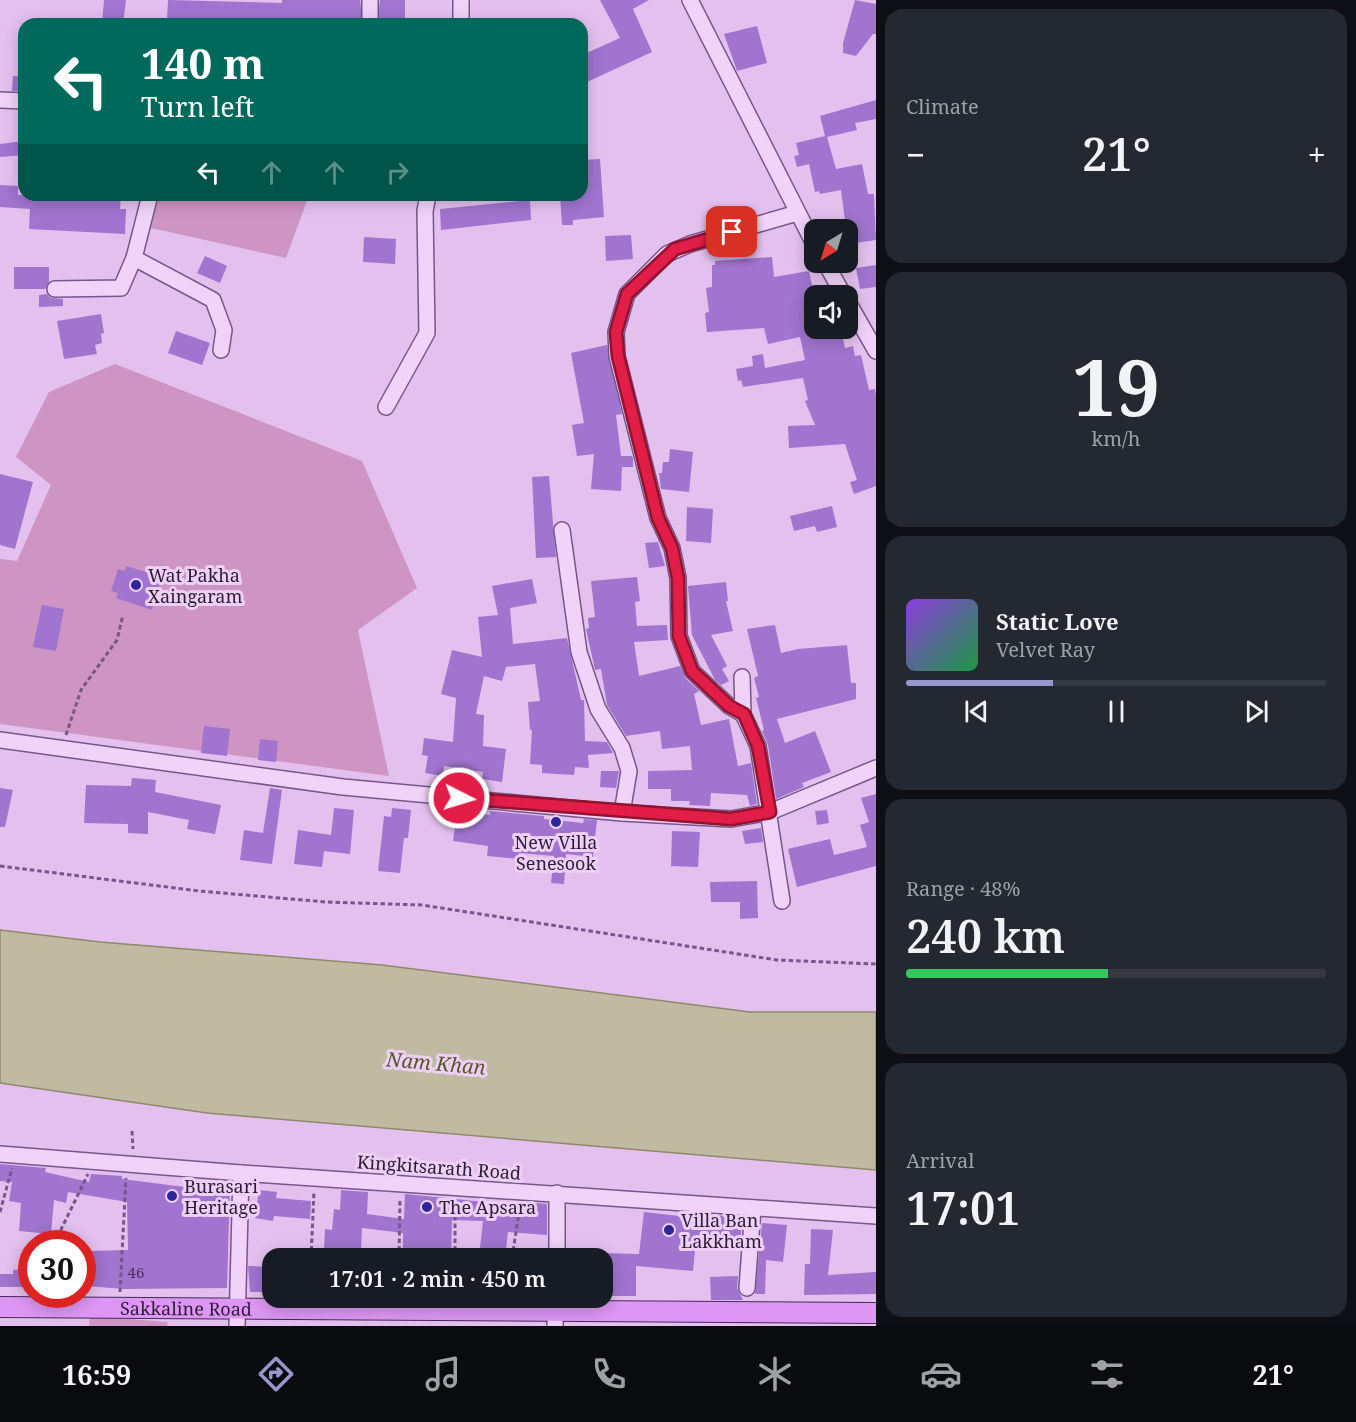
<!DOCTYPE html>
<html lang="en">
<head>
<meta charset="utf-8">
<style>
	:root { --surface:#171b24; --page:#242831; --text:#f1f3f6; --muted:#9ea1a6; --line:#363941; --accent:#9996cd }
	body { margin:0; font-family:"Noto Serif",serif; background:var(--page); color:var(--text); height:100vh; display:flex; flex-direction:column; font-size:22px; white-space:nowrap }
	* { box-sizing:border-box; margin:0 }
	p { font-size:20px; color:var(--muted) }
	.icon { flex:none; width:33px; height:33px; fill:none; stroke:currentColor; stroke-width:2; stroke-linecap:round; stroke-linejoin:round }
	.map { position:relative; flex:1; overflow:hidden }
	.panel { display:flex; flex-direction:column; gap:9px; padding:9px; background:#0d0f14; width:480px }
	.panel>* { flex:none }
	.guide { position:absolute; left:18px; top:18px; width:570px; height:183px; border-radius:18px; box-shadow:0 3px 15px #0003; background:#00695c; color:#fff; overflow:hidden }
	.needle { width:39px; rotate:218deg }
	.buttons { position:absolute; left:804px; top:219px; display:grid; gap:12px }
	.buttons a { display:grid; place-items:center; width:54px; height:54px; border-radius:12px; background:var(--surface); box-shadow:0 3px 15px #0003; font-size:30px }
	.speed { position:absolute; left:18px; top:1230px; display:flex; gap:12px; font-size:30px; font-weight:700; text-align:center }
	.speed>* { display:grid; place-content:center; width:78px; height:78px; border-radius:50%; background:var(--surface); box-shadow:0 3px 15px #0003; line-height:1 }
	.speed .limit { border:9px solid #d22; background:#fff; color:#111 }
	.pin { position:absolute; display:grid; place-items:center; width:51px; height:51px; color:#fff; margin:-26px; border-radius:12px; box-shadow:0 3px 9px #0006 }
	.me { position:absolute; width:66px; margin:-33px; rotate:95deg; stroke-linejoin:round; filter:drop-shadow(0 0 4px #0008) }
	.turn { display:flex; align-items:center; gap:21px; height:126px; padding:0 24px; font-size:27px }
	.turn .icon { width:78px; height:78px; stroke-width:2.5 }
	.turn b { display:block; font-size:42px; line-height:51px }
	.lanes { display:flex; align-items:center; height:57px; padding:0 24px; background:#0003; justify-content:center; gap:30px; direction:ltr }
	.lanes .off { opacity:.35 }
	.big { font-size:45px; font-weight:600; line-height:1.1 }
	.panel .tile { flex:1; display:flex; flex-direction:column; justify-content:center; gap:9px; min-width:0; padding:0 21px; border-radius:18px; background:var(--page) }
	.panel .dial { align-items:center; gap:0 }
	.dial b { font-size:78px; line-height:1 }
	.song { display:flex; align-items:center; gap:18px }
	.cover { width:72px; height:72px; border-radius:9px; background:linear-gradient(135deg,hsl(270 70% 55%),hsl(140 70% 35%)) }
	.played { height:6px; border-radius:3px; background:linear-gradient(90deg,var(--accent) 35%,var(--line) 35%) }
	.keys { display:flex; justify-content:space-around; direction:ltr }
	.heat { display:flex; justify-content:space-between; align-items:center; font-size:33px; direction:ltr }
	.charge { height:9px; border-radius:4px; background:linear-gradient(90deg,#34c759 48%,var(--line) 0) }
	.trip { position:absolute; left:262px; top:1248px; width:351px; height:60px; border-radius:18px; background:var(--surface); box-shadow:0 3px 15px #0003; font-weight:600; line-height:60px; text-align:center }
	.dock { display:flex; height:96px; justify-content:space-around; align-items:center; background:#090b0e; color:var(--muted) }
	.dock .icon { width:42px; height:42px }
	.dock .on { color:var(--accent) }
	.dock b { font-size:27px; color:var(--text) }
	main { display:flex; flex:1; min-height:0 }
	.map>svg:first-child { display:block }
	.green { fill:#ce94c3 }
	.water { fill:#c1baa3; stroke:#8f896a; stroke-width:1.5 }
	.building { fill:#a074cf }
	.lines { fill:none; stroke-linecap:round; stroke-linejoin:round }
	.minor-casing { stroke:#755789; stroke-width:18 }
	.major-casing { stroke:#432c56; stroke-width:22 }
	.path { stroke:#755789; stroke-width:3; stroke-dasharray:4.5 3; stroke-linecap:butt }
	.minor { stroke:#f1d3fa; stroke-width:15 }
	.major { stroke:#dd96f4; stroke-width:20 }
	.route-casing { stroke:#92132f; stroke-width:15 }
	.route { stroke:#e11d48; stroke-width:10 }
	.poi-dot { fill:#2d259a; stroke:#eed0f6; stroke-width:2 }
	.labels { text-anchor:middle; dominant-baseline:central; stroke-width:6; stroke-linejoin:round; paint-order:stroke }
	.number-label { font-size:15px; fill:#49325e }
	.poi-label { font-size:18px; fill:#2c1c38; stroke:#eed0f6; text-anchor:start }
	.street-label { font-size:18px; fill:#2c1c38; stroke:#eed0f6 }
	.water-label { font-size:20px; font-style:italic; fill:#58582b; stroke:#eed0f6 }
</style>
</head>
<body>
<main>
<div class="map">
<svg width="876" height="1326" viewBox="0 0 876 1326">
	<rect width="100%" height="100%" fill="#e4c0ef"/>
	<g class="green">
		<path d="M159,195h150l-23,63 -135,-30z"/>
		<path d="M115,364l247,97 55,127 -59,42 31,146 -389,-52v-165l17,2 34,-76 -35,-28 33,-65z"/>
		<path d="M90,1316l78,6 -1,4h-78z"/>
	</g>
	<path class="water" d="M0,930l100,12 282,23 368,47h126v158l-669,-57 -207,-30z"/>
	<g class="building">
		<path d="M104,0h22l-3,24h-21z"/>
		<path d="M168,0l114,3v-3h78l3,24h-111l-85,-4z"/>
		<path d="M380,0h25v24h-28z"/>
		<path d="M600,0h49l-16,9 19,43 -65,30 -5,-10v-17l38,-17z"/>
		<path d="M855,0l21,4v30h-3l-17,22 -13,-3v-10z"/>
		<path d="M757,26l10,37 -30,8 -13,-37z"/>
		<path d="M13,76l11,1v14h-12z"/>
		<path d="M876,100v19l-21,4 2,7 -30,7 9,32 26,-5 6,30h6l2,46 -28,4 -7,-54 -21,4 -1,-3 -4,1 -6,-28 -12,3 -3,-11 5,-1 -3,-12 29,-7 -5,-20z"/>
		<path d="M24,141v14l-24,2v-13z"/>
		<path d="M600,159l4,58 -31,3v5h-11l-2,-30h22v-35z"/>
		<path d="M0,185l18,1v9h103l-1,14h6l-1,25 -96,-5 1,-20 -30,-2z"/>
		<path d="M530,200l1,20 -90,10 -1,-21z"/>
		<path d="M631,235l2,24 -27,2 -1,-25z"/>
		<path d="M364,237l32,2 -1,25 -32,-2z"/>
		<path d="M205,256l22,10 -7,17 -23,-10z"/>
		<path d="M772,257l2,20 35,-6 5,23v34h17l1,4 9,-2 4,18 8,-2 2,10 6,-1 8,35 6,-1 1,6v91l-22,8 -4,-12 7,-2 -12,-36 -56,4 -1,-22 27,-1 -10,-24 3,-1 -5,-22 -60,9 -2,-7 -3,1 -2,-12 17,-3 -1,-10 11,-2 2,14 40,-8 -5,-23 -32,7 -4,-16 -57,4 -2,-19 4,-1 -3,-24 6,-1v-22h3v-4z"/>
		<path d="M876,265v22l-16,2 -4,-21z"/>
		<path d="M14,267h35v15l-4,7h-31z"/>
		<path d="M47,294l4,4 12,1v7l-24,1v-12z"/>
		<path d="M101,314l3,19 -3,1 1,9 -7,2 2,9 -33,5 -7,-38z"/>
		<path d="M176,331l34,12 -8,22 -34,-12z"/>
		<path d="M607,345l15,69 -6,1 5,41h11l1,2v9h-11l-1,24 -30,-2 3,-35 -17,2 -5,-31 12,-2 -13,-70z"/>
		<path d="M670,449l23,3 -4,40 -28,-3 -2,-16h3l1,-11h6z"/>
		<path d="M0,474l33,8 -18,67 -15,-4z"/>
		<path d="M549,476l7,81 -20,1 -4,-81z"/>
		<path d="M832,506l5,21 -20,5 -2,-6 -21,5 -4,-15z"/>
		<path d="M687,507l26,2 -2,34 -25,-2z"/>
		<path d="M658,542l7,24 -16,2 -4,-25z"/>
		<path d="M126,566l36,11 -10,33 -36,-12 2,-5 -7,-2 7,-22 7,2z"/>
		<path d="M637,577l3,24 -5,1 2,24 30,-1 1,15 -34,2 5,34 41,-10 5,12 14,13 -5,3 7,31 28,-6 9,47 13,-3 6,41 -7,2 -3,-11 -36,-2 -1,13 -21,-1 1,-4h-19v-12h-23v-18l44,-1 -2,-24 -28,3 -2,-18 -34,5 -19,-31 -6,-36 -6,1 -9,-41 3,-1 -1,-10 7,-1 -4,-36z"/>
		<path d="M532,579l5,24 -27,5 3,36 54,-6 14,62h3l1,41 22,1 6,11 -25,2 1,13 -14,-1 -1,8 -32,-2v-8l-12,-1 2,-34h-2l-2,-28 12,-1 -5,-37 -29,3 -4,14 -18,-5 -8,38 8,1 -1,31 23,3 -4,33 -20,-3 1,-7 -39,-6 -1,10 -18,-3 3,-17 -6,-1 2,-17 29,4 3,-44 -15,-4 11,-44 30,7 -4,-40 20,-2 -6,-29z"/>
		<path d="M726,582l2,19h-2l7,30 -22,4 16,31 -5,3 7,12 -8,4 -6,-5 -23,-45 -4,-49z"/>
		<path d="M42,605l22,4 -8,42 -23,-4z"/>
		<path d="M775,625l6,28 17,-4 49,-4 4,38h5v16l-79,20 8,24 30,-12 16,41 -29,11 2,4 -28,12 -8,-54 -6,-14 2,-1 -8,-32 3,-1 -5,-19 4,-2 -11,-47z"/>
		<path d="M204,726l26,3 -3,27 -26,-3z"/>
		<path d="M260,739l18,2 -2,21 -18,-2z"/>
		<path d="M601,771h18l-3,17 -16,-1z"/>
		<path d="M132,778l24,2 -1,12 66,13 -6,29 -28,-5 2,-9 -41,-8v22l-20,-1v-9l-44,-1 2,-38 45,1z"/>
		<path d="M0,788l13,2 -8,37h-5z"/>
		<path d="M270,788l12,2 -10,74 -32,-4 4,-30 19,3z"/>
		<path d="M876,794v72l-79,21 -9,-38 42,-10 4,16 33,-8 -7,-22 9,-3 -8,-24z"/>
		<path d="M334,808l20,2 -4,44 -26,-3 -2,16 -28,-3 4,-34 33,5z"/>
		<path d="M392,808l19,2 -3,28h-4l-4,35 -22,-2 6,-55 7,1z"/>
		<path d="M827,810l2,13 -12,2 -2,-14z"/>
		<path d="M457,811l33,4v-4l54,5v3l39,4 1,-4 13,1 -4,37 -27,-3 -2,30 -13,-1 3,-27 -35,-3v6l-32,-3 1,-10 -35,-5z"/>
		<path d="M761,828l2,14 -18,2 -3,-13z"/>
		<path d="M672,831l28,1 -2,35 -27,-1z"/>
		<path d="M757,881l1,37 -18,1v-17h-29l-1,-20z"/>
		<path d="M0,1164l46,4 -1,4 44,10 2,-8 31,2v3l79,10v-6l29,3 -3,102 -102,1 -40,-3v-18h4v-17l39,-1 -1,-48 -59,-10 -2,11 -12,-3 -3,34 -32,-3 2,-28 -12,-2 3,-19 -12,-1z"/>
		<path d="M259,1190l18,2 -1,6 35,3 -1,18 -36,-3 -1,5 -18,-3z"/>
		<path d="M341,1190l27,2 -1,22 37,5 1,-25 120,12v-4l22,2v31l-39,-3 -3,26 -26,-1 4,-36 -31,-1 -1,38h-48v-25l-41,-5 -1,23 -37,-1 1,-21 7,1 2,-21 6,1z"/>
		<path d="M644,1212l62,7 1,-5 35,4 -2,27 -44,-5 -3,31 -57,-5v30h-31l-2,-43 36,1z"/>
		<path d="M762,1223l25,2 -4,37 -17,-2 -1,34h-10z"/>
		<path d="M811,1229l22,1 -5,45 48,-3v22l-72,1 1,-31h5z"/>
		<path d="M248,1266l25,1v25h-23z"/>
		<path d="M32,1269v18h-32v-13h13v-4z"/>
		<path d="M738,1276l-1,12 6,12h-32l-1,-23z"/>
	</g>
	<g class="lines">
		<defs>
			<g id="minor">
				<path d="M461,0v24"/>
				<path d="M690,0l124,244"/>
				<path d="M370,18v-18"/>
				<path d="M0,100l24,1"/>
				<path d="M150,195l-16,63 79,42 11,30 -3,20"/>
				<path d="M825,262l19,34"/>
				<path d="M55,289l66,-1 13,-30"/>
				<path d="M848,302l28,49"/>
				<path d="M386,407l41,-74 -2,-122 3,-16"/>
				<path d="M562,530l17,122 19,57 24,39 7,23 -7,42"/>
				<path d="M742,677l1,37 -14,-8 -37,-35 -13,-35 -1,-58 -6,-30 -14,-30 -41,-162 -1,-24 11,-38 40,-40 23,-10 107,-31"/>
				<path d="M743,714l15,32 24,155"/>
				<path d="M0,740l343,47 279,26 109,6 39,-7 106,-44"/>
				<path d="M0,1154l241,19 635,43"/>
				<path d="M557,1258v-65"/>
				<path d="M747,1288l6,-80"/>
				<path d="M237,1326l4,-153"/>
				<path d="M555,1326l1,-28"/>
			</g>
			<g id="major">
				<path id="s1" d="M0,1307l876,6"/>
			</g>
		</defs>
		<use href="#minor" class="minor-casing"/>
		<use href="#major" class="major-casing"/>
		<g class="path">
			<path d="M66,735l15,-45 36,-50 6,-25"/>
			<path d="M0,866l199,25 127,11 96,3 355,55 99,4"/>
			<path d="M132,1131l1,18"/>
			<path d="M0,1212l12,-44"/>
			<path d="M54,1244l34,-70"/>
			<path d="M311,1258l3,-67"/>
			<path d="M399,1258l1,-60"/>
			<path d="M455,1258v-58"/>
			<path d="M512,1258l8,-52"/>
			<path d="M120,1292l6,-114"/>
		</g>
		<use href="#minor" class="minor"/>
		<use href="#major" class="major"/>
	</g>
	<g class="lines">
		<defs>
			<path id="route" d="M459,798l272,21 39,-7 -12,-66 -14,-32 -15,-8 -37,-35 -13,-35 -1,-58 -6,-30 -14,-30 -40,-162 -2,-24 11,-38 48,-45 57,-17"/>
		</defs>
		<use href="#route" class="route-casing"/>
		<use href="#route" class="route"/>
	</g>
	<g class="poi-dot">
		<circle cx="136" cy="585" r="6"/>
		<circle cx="556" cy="822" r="6"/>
		<circle cx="172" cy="1196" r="6"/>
		<circle cx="427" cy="1207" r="6"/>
		<circle cx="669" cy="1230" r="6"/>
	</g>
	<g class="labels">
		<g class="number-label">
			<text x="136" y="1272">46</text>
		</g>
		<g class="poi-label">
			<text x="148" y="575">Wat Pakha<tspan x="148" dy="21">Xaingaram</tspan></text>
			<text x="556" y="842" text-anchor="middle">New Villa<tspan x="556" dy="21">Senesook</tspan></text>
			<text x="184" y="1186">Burasari<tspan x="184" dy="21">Heritage</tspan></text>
			<text x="439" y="1207">The Apsara</text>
			<text x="681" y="1220">Villa Ban<tspan x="681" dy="21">Lakkham</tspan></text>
		</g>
		<g class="street-label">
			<text transform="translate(439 1167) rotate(4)">Kingkitsarath Road</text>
			<text stroke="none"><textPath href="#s1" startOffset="186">Sakkaline Road</textPath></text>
		</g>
		<g class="water-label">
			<text transform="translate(436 1063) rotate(5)">Nam Khan</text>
		</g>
	</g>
</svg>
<div class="buttons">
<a><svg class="needle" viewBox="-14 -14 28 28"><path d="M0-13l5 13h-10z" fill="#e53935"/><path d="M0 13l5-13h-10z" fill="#9ea1a6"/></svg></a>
<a><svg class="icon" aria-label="sound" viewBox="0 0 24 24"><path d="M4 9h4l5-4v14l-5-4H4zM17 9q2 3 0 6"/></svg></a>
</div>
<div class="speed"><div class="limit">30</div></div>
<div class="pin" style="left:732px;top:232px;background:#d93025"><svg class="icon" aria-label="arrive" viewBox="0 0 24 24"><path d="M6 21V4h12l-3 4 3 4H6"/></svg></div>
<svg class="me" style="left:459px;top:798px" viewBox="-20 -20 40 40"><circle r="17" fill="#e11d48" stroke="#fff" stroke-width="3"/><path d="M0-11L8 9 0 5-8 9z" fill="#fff"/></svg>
<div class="trip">17:01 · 2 min · 450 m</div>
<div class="guide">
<div class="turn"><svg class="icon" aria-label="left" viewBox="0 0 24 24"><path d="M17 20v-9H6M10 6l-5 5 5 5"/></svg><div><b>140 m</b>Turn left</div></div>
<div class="lanes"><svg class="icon" aria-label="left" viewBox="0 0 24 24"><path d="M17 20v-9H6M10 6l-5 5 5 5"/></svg><svg class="icon off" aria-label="ahead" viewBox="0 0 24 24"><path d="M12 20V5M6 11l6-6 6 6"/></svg><svg class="icon off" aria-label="ahead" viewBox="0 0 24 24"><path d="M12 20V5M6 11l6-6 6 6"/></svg><svg class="icon off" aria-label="right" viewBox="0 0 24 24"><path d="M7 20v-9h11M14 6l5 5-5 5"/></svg></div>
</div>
</div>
<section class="panel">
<div class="tile"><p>Climate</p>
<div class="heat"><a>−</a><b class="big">21°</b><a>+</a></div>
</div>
<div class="tile dial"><b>19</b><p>km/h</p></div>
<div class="tile">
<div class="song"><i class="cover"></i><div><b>Static Love</b><p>Velvet Ray</p></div></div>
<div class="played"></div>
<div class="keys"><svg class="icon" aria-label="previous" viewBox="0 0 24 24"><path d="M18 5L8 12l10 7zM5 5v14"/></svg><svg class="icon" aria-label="pause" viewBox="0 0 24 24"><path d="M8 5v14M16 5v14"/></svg><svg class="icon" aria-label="next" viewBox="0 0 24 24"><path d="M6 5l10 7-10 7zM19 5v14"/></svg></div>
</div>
<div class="tile"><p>Range · 48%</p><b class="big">240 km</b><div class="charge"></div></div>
<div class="tile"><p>Arrival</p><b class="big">17:01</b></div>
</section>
</main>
<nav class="dock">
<b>16:59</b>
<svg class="icon on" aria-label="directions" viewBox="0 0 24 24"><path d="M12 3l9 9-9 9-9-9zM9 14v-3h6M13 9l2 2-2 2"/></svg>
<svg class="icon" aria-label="music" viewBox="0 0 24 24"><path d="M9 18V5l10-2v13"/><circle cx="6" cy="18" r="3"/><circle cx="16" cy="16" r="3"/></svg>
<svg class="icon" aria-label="phone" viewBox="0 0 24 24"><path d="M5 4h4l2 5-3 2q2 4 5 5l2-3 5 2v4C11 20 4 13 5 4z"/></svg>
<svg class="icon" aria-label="climate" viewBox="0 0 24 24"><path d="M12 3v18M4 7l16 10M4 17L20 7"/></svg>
<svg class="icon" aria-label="car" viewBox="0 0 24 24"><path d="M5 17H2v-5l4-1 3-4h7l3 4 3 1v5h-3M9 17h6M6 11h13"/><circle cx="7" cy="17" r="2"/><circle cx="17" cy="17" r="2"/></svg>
<svg class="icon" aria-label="filters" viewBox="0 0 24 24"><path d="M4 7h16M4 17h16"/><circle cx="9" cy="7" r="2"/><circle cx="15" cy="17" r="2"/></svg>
<b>21°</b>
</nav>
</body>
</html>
